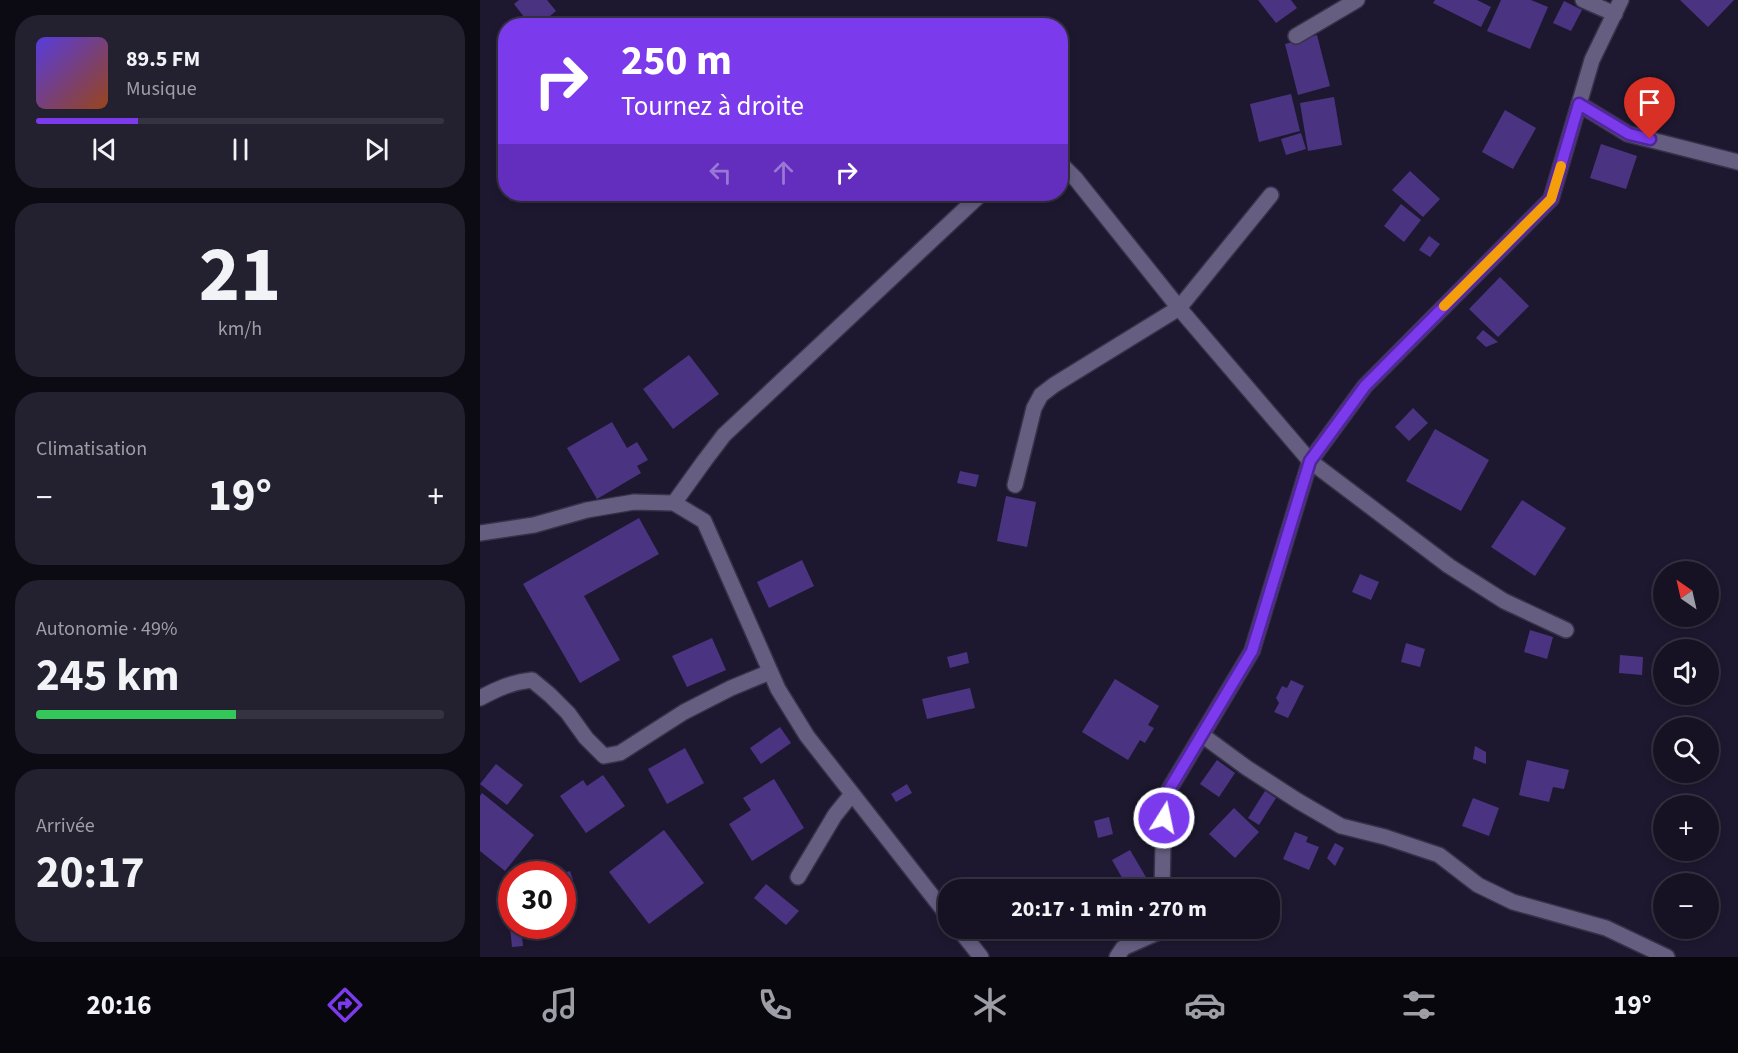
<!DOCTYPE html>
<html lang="fr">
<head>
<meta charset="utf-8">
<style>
	:root { --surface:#161223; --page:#232030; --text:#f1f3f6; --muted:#9e9ea6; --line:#353241; --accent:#7c3aed }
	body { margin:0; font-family:"Source Sans 3",sans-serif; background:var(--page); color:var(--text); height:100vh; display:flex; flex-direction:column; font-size:22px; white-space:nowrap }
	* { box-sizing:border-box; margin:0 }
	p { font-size:20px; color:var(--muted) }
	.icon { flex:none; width:33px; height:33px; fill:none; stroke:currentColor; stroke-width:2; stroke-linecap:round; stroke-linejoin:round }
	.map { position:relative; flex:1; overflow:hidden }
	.details { display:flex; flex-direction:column; gap:15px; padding:15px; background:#0c0a13; width:480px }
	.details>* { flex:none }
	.top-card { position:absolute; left:18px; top:18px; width:570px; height:183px; border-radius:24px; box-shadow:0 3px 9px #0003,0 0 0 2px var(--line); background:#7c3aed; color:#fff; overflow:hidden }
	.needle { width:39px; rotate:326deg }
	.controls { position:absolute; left:1173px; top:561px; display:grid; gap:12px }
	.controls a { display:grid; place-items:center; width:66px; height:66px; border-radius:50%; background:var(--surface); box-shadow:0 3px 9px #0003,0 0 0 2px var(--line); font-size:30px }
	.speed { position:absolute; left:18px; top:861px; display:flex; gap:12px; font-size:30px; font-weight:700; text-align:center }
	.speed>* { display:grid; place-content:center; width:78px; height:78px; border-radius:50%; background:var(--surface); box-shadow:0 3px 9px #0003,0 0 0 2px var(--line); line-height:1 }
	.speed .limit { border:9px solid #d22; background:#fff; color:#111 }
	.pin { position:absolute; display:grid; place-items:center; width:51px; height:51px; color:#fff; margin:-62px -26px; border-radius:50% 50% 50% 0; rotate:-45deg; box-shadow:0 0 6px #0007 }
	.pin .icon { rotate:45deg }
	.me { position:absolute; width:66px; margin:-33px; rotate:10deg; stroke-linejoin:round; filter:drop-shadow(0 0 4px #0008) }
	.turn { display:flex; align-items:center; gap:21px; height:126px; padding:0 24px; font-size:27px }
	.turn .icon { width:78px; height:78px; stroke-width:2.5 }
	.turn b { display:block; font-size:42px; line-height:51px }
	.lanes { display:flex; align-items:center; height:57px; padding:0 24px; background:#0003; justify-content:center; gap:30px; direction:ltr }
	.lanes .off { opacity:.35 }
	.big { font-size:45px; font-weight:700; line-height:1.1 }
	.details .tile { flex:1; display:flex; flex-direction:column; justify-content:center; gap:9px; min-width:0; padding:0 21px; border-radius:24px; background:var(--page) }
	.details .dial { align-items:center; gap:0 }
	.dial b { font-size:78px; line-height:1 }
	.song { display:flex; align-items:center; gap:18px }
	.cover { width:72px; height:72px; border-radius:9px; background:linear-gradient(135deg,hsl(250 70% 55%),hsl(20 70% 35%)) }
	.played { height:6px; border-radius:3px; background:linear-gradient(90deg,var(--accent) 25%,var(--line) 25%) }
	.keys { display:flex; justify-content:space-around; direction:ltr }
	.heat { display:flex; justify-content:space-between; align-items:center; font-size:33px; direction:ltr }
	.charge { height:9px; border-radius:4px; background:linear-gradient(90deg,#34c759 49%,var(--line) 0) }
	.trip { position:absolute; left:458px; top:879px; width:342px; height:60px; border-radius:24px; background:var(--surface); box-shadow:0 3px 9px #0003,0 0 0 2px var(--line); font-weight:700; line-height:60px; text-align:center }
	.tab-bar { display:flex; height:96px; justify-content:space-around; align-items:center; background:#09070e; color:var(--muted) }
	.tab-bar .icon { width:42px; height:42px }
	.tab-bar .current { color:var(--accent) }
	.tab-bar b { font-size:27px; color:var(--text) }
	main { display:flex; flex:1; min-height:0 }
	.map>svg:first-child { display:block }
	.building { fill:#4a3481 }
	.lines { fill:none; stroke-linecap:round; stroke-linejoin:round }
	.minor-casing { stroke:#363248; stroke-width:18 }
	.minor { stroke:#655e81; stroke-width:15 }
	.route-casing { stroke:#51269a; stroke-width:15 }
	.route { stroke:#7c3aed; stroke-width:10 }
	.slow { stroke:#f59e0b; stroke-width:10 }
</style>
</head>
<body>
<main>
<section class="details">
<div class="tile">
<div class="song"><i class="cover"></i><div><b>89.5 FM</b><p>Musique</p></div></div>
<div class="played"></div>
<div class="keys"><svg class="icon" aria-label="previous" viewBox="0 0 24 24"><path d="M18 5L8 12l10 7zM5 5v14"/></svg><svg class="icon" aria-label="pause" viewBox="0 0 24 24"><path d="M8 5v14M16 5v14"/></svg><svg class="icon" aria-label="next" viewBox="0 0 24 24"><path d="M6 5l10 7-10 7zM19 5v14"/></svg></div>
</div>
<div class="tile dial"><b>21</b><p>km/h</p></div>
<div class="tile"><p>Climatisation</p>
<div class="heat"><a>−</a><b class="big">19°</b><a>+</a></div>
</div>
<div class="tile"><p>Autonomie · 49%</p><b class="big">245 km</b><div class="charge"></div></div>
<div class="tile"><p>Arrivée</p><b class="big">20:17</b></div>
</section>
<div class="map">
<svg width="1258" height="957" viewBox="0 0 1258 957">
	<rect width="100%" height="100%" fill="#1d182f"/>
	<g class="building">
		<path d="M39,0h28l9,11 -18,15h-7l-17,-22z"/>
		<path d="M778,0h33l6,8 -21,15z"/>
		<path d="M955,0h42l14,7 -10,20 -48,-24z"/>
		<path d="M1021,0h30l17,7 -18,42 -43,-18z"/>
		<path d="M1200,0h54l-26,27z"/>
		<path d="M1084,1l18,9 -11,21 -18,-8z"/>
		<path d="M837,35l13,51 -32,9 -13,-51z"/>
		<path d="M811,94l9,37 -41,11 -9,-38z"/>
		<path d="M854,97l8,48 -34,6 -8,-48z"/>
		<path d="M1025,110l31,18 -23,41 -31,-17z"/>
		<path d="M821,133l5,16 -20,6 -5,-16z"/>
		<path d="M1121,144l36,12 -11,33 -36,-11z"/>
		<path d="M930,171l30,28 -17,18 -31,-27z"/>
		<path d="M921,204l20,16 -17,22 -20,-16z"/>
		<path d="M949,236l11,8 -10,13 -11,-7z"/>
		<path d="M1020,277l29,29 -31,31 -29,-28z"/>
		<path d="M1003,330l15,12 -12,5 -10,-9z"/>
		<path d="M209,355l30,39 -46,35 -30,-40z"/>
		<path d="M933,408l15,15 -19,18 -14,-14z"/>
		<path d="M132,422l15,26 10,-6 11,18 -11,6 4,7 -44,26 -30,-51z"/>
		<path d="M955,429l54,31 -28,51 -55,-30z"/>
		<path d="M480,471l19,4 -3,12 -19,-4z"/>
		<path d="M526,496l30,6 -9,45 -30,-6z"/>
		<path d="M1042,500l44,28 -31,48 -44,-29z"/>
		<path d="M159,518l20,36 -75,42 36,64 -40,23 -57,-99z"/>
		<path d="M322,560l12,26 -45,22 -12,-26z"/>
		<path d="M880,574l19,8 -8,18 -19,-8z"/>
		<path d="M1050,630l23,7 -6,22 -23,-7z"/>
		<path d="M232,638l14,32 -39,17 -15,-31z"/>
		<path d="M926,643l19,6 -5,18 -19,-5z"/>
		<path d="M487,652l2,11 -19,5 -3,-11z"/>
		<path d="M1140,655l23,2 -1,18 -23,-2z"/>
		<path d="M635,679l44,27 -11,19 6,3 -9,15 -5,-3 -12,20 -46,-28z"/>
		<path d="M811,680l13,6 -16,32 -14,-6 5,-9 -3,-5 6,-12 5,2z"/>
		<path d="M490,688l5,20 -48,11 -5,-20z"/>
		<path d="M300,727l11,16 -30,21 -11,-16z"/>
		<path d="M995,746l11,6v12l-13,-5z"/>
		<path d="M205,748l19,35 -37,21 -19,-35z"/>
		<path d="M737,760l18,13 -16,24 -19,-13z"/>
		<path d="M1047,760l42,10 -5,19 -11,-2 -4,15 -30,-7z"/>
		<path d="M16,764l27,21 -16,20 -27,-21z"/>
		<path d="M123,775l22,31 -39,27 -26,-37 23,-16 4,6z"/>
		<path d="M294,779l30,49 -52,33 -23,-37 22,-14 -8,-12z"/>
		<path d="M427,784l5,9 -16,9 -5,-8z"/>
		<path d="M785,791l11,7 -17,27 -11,-7z"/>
		<path d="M2,793l52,42 -29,36 -25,-20v-55z"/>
		<path d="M993,798l26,10 -10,28 -27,-10z"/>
		<path d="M754,808l25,24 -24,26 -26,-24z"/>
		<path d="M629,817l4,17 -15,4 -4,-17z"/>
		<path d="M184,830l40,53 -55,41 -40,-52z"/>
		<path d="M815,832l13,5 -2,5 13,5 -10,23 -26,-11z"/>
		<path d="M855,843l9,5 -9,18 -8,-8z"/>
		<path d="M650,850l20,34 -8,6h-13l-17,-30z"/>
		<path d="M90,871l3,9 -11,5v-11z"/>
		<path d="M286,884l33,27 -13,14 -32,-27z"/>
		<path d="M41,926l2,20 -11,1 -2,-20z"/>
	</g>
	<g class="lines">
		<defs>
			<g id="minor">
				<path d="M1103,0l32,14"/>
				<path d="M816,36l61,-36"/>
				<path d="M1099,104l49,30 110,28"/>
				<path d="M580,163l15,15 104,130 131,153 139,105 55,35 62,29"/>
				<path d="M535,485l19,-77 7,-13 13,-10 125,-77 92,-113"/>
				<path d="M194,503l31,-43 19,-25 257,-241"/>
				<path d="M0,533l54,-8 53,-15 47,-8 40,1 30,18 74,168 29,47 141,180"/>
				<path d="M0,698c17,-9 32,-16 52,-18l18,15 18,18 18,25 18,18 16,-3 64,-41 47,-24 39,-16"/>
				<path d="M722,735l45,33 51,33 43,25 44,11 54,18 39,30 35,17 93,26 61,29"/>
				<path d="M318,877l37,-62 17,-21"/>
				<path d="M682,890l2,-92 88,-147 58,-190 55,-75 186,-187 41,-139 29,-60"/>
				<path d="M478,928l23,29"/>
				<path d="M637,957l6,-9 36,-16 1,-4"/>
			</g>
		</defs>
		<use href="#minor" class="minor-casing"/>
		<use href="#minor" class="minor"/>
	</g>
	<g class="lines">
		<defs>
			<path id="route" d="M684,818v-20l88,-147 58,-190 55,-75 186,-187 28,-95 50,30 21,5"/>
		</defs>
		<use href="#route" class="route-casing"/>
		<use href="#route" class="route"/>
		<path class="slow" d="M964,306l107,-107 10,-33"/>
	</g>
</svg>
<div class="controls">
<a><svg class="needle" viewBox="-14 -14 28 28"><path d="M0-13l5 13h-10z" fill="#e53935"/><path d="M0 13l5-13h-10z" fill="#9e9ea6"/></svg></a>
<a><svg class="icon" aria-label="sound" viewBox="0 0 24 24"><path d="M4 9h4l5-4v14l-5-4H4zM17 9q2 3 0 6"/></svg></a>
<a><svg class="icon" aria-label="search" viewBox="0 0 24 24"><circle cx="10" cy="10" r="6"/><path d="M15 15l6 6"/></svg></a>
<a>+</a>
<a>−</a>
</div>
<div class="speed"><div class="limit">30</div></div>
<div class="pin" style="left:1170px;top:139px;background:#d93025"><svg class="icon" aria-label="arrive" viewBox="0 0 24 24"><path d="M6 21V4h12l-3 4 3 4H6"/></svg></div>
<svg class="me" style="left:684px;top:818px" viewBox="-20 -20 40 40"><circle r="17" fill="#7c3aed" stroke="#fff" stroke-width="3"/><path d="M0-11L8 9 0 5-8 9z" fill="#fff"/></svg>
<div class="trip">20:17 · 1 min · 270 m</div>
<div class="top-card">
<div class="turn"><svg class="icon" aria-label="right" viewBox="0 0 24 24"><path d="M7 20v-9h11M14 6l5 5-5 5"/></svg><div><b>250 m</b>Tournez à droite</div></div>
<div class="lanes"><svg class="icon off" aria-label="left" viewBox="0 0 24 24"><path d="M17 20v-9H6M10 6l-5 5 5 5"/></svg><svg class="icon off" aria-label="ahead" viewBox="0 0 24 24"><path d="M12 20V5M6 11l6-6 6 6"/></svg><svg class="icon" aria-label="right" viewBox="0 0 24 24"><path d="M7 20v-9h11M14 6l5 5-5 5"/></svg></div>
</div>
</div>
</main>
<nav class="tab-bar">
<b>20:16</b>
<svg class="icon current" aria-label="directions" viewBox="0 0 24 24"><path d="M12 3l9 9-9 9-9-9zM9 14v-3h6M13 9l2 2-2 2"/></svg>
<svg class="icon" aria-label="music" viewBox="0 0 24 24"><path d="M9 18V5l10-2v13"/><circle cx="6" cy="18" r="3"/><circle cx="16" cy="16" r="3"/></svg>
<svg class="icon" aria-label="phone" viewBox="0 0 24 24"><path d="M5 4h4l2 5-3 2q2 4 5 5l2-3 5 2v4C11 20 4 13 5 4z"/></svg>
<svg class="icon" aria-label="climate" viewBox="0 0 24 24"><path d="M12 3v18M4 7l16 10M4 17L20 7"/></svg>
<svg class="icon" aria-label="car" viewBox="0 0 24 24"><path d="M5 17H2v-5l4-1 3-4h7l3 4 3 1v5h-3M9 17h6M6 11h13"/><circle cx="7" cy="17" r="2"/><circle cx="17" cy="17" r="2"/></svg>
<svg class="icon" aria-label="filters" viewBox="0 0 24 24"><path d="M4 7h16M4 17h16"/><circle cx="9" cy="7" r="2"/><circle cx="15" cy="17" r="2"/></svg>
<b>19°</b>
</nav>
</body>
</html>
